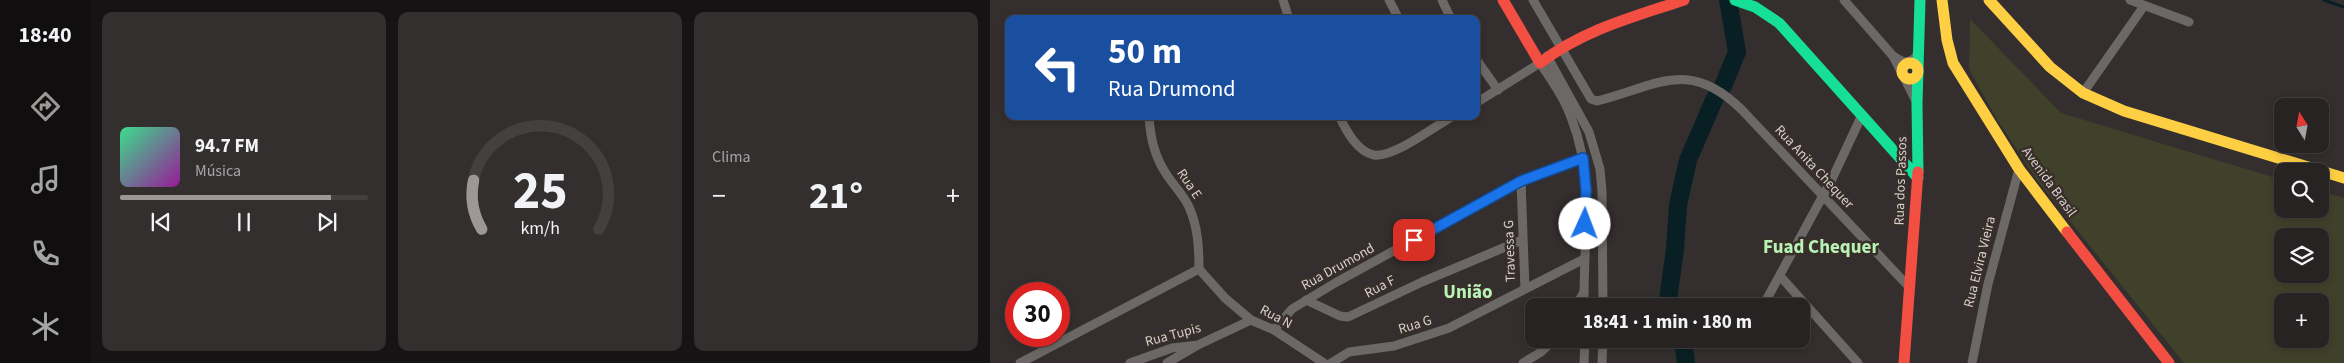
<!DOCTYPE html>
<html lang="pt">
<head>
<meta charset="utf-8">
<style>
	:root { --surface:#272322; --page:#332f2f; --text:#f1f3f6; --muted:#a4a4a5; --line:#434040; --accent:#9d9895 }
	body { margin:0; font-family:"Source Sans 3",sans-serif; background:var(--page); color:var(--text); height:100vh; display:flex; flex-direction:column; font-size:19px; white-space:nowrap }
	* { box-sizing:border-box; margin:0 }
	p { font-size:16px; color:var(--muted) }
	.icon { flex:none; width:28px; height:28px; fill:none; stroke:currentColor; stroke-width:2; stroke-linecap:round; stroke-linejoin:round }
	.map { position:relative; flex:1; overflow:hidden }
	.sheet { display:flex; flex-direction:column; gap:12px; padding:12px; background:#151313; width:900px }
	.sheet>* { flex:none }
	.banner { position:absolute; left:15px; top:15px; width:475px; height:105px; border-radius:10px; box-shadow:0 2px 8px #0003,0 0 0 1px var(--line); background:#1a4fa0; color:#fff; overflow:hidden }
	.needle { width:32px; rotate:349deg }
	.buttons { position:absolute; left:1284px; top:98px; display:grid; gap:10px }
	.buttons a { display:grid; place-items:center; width:55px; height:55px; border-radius:10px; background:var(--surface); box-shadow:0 2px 8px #0003,0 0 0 1px var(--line); font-size:25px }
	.speed { position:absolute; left:15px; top:282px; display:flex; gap:10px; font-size:25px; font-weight:700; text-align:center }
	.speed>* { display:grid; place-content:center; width:65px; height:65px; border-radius:50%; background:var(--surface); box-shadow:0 2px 8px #0003,0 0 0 1px var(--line); line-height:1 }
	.speed .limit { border:8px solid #d22; background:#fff; color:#111 }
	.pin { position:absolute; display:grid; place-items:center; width:42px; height:42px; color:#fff; margin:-21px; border-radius:10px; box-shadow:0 2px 8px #0006 }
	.me { position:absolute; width:55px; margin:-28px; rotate:2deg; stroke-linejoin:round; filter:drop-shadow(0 0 4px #0008) }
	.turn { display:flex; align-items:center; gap:18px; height:105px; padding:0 20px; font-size:22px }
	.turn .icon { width:65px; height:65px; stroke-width:2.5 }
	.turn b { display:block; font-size:35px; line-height:42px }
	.big { font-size:38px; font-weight:700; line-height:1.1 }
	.sheet .tile { flex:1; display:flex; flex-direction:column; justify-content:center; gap:8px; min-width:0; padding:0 18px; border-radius:10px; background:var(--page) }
	.sheet .dial { align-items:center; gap:0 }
	.dial svg { height:130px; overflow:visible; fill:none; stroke:var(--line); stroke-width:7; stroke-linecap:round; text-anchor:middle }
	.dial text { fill:var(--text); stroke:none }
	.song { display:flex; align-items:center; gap:15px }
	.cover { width:60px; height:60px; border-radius:8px; background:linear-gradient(135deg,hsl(150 70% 55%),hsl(300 70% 35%)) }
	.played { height:5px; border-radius:2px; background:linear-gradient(90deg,var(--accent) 85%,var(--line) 85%) }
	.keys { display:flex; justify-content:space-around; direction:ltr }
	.heat { display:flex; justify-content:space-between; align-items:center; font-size:28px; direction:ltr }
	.sheet .tiles { flex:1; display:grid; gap:12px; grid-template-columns:repeat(3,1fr) }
	.trip { position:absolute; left:535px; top:298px; width:285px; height:50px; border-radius:10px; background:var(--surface); box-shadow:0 2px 8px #0003,0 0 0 1px var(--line); font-weight:700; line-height:50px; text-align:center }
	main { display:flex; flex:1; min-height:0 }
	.dock { display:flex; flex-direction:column; width:90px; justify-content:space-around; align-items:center; background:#100e0e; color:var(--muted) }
	.dock .icon { width:35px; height:35px }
	.dock .active { color:var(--accent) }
	.dock b { font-size:22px; color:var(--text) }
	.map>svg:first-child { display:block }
	.green { fill:#40412b; fill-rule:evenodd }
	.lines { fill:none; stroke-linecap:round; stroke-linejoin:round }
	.stream { stroke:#082024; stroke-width:3 }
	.river { stroke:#082024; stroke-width:18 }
	.street { stroke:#6c6866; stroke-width:9 }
	.fast { stroke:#16e098; stroke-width:11 }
	.slow { stroke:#ffcf43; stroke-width:11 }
	.jam { stroke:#f24e42; stroke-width:11 }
	.route-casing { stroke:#114b97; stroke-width:12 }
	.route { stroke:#1a73e8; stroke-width:9 }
	.labels { text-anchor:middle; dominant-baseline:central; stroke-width:5; stroke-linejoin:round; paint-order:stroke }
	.street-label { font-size:14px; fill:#d6d0cd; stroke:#382e2a }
	.district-label { font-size:19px; font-weight:bold; fill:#b8f2b6; stroke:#382e2a }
</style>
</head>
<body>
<main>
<nav class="dock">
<b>18:40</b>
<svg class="icon active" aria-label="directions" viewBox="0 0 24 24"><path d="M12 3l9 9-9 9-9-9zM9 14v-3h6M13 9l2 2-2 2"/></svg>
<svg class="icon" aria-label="music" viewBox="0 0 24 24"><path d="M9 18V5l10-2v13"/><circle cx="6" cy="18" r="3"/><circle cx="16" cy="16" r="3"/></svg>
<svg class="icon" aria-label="phone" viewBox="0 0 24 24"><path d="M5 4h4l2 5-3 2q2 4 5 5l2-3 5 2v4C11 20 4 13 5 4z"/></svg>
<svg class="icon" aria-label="climate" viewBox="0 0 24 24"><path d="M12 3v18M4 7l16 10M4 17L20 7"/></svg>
</nav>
<section class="sheet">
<div class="tiles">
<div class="tile">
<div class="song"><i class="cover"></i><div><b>94.7 FM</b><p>Música</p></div></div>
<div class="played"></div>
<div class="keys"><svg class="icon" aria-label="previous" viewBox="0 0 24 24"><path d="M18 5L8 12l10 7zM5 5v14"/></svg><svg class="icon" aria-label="pause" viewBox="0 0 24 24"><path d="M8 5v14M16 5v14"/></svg><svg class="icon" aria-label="next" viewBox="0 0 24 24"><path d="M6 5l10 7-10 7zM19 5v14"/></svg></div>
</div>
<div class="tile dial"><svg viewBox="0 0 100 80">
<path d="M14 69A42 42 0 1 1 86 69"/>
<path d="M14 69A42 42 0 0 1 9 39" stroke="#9d9895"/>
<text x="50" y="56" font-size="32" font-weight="700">25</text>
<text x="50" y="72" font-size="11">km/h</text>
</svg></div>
<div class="tile"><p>Clima</p>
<div class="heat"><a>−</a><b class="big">21°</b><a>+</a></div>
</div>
</div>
</section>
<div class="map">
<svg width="1354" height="363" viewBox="0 0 1354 363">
	<rect width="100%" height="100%" fill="#342f2e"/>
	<path class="green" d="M980,19l91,94 221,67v29h38v-18l24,7v165h-160l-147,-183 -39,-59 -29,-52zM1292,236h38v38h-38zM1292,301h38v38h-38z"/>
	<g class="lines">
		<path class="stream" d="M1334,0l20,7"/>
		<g class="river">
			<path d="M681,306l-3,-6 7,-51 3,-44 10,-45 26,-60 9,-14 14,-34 -9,-52"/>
			<path d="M693,339l3,24"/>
		</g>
		<g class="street">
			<path d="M293,0l6,19"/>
			<path d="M399,0l10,19"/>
			<path d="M452,0l9,19"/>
			<path d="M543,0l58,99 6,2c60,-15 92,-44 145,9l168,178"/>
			<path d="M854,0l49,56 24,47"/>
			<path d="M1140,0l59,22"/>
			<path d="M557,56l42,76 11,37 2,22 1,115"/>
			<path d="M903,56c8,5 14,9 22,2l3,-6"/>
			<path d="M486,59l22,31"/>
			<path d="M1093,93l61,-87"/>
			<path d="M486,103l64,-40c12,18 25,36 32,57 23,58 11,125 12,186"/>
			<path d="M159,116c1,20 5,39 16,56 7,12 18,22 24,35 9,20 10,41 10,62"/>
			<path d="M349,116c7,14 18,36 35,39 20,3 61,-29 79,-39"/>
			<path d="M531,181l4,108"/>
			<path d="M209,269l26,29 26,22 23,10 50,33"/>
			<path d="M790,276l78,87"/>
			<path d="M316,300l34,16 8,1 74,-35 100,-42"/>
			<path d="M586,306l8,-14"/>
			<path d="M773,306l69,-127 30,-64"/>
			<path d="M284,330l18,-21 43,-26 186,-102 62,-23"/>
			<path d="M754,343l2,-4"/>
			<path d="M30,363l179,-94"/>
			<path d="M140,363l42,-15 26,-3 53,-25"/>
			<path d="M177,363l29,-17"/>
			<path d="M341,363l18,-11 45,-6 55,-18 135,-69"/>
			<path d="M533,363l18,-11 14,-13"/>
			<path d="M594,363l1,-24"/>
			<path d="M612,363l1,-24"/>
			<path d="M982,363l16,-79 31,-115"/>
		</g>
		<g class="fast">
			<path d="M745,0l20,7 24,16 139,155"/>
			<path d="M928,172l-1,-69 3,-103"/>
		</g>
		<g class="slow">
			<path d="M952,0l5,40 6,23 66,106 48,63"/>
			<path d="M999,0l61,67 33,26 41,18 220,67"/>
			<circle cx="920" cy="71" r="8"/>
		</g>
		<g class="jam">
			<path d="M513,0l37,63c43,-33 93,-46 144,-63"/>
			<path d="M1077,232l102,131"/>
			<path d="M914,363l14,-191"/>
		</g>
	</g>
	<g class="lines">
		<defs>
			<path id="route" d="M424,240l107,-59 62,-23 3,32 -1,34"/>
		</defs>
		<use href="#route" class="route-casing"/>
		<use href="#route" class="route"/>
	</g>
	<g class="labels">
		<g class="street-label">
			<text transform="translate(824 167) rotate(47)">Rua Anita Chequer</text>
			<text transform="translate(911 181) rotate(-88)">Rua dos Passos</text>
			<text transform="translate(1059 182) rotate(54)">Avenida Brasil</text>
			<text transform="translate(199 184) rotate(56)">Rua E</text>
			<text transform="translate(520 251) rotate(-92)">Travessa G</text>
			<text transform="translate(990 262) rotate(-76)">Rua Elvira Vieira</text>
			<text transform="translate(348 267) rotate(-29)">Rua Drumond</text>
			<text transform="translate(390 287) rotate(-27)">Rua F</text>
			<text transform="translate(286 317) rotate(28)">Rua N</text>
			<text transform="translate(425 325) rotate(-17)">Rua G</text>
			<text transform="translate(183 335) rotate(-15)">Rua Tupis</text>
		</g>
		<g class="district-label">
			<text x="831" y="247">Fuad Chequer</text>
			<text x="478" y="292">União</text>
		</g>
	</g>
</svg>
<div class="buttons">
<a><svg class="needle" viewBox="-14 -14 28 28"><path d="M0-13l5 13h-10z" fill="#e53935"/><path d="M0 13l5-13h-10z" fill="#a4a4a5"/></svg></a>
<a><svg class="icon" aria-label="search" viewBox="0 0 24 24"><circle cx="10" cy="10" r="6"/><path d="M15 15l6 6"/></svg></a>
<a><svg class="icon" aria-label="layers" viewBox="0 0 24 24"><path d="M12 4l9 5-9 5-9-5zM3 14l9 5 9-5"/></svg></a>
<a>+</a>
</div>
<div class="speed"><div class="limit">30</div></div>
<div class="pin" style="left:424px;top:240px;background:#d93025"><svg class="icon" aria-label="arrive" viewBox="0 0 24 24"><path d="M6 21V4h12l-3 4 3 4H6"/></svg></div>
<svg class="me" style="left:595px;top:224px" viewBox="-20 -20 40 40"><circle r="19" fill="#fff"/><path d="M0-13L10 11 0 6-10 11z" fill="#1a73e8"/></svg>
<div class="trip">18:41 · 1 min · 180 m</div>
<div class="banner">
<div class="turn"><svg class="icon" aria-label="left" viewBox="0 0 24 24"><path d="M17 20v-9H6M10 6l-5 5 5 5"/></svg><div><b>50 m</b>Rua Drumond</div></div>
</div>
</div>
</main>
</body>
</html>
